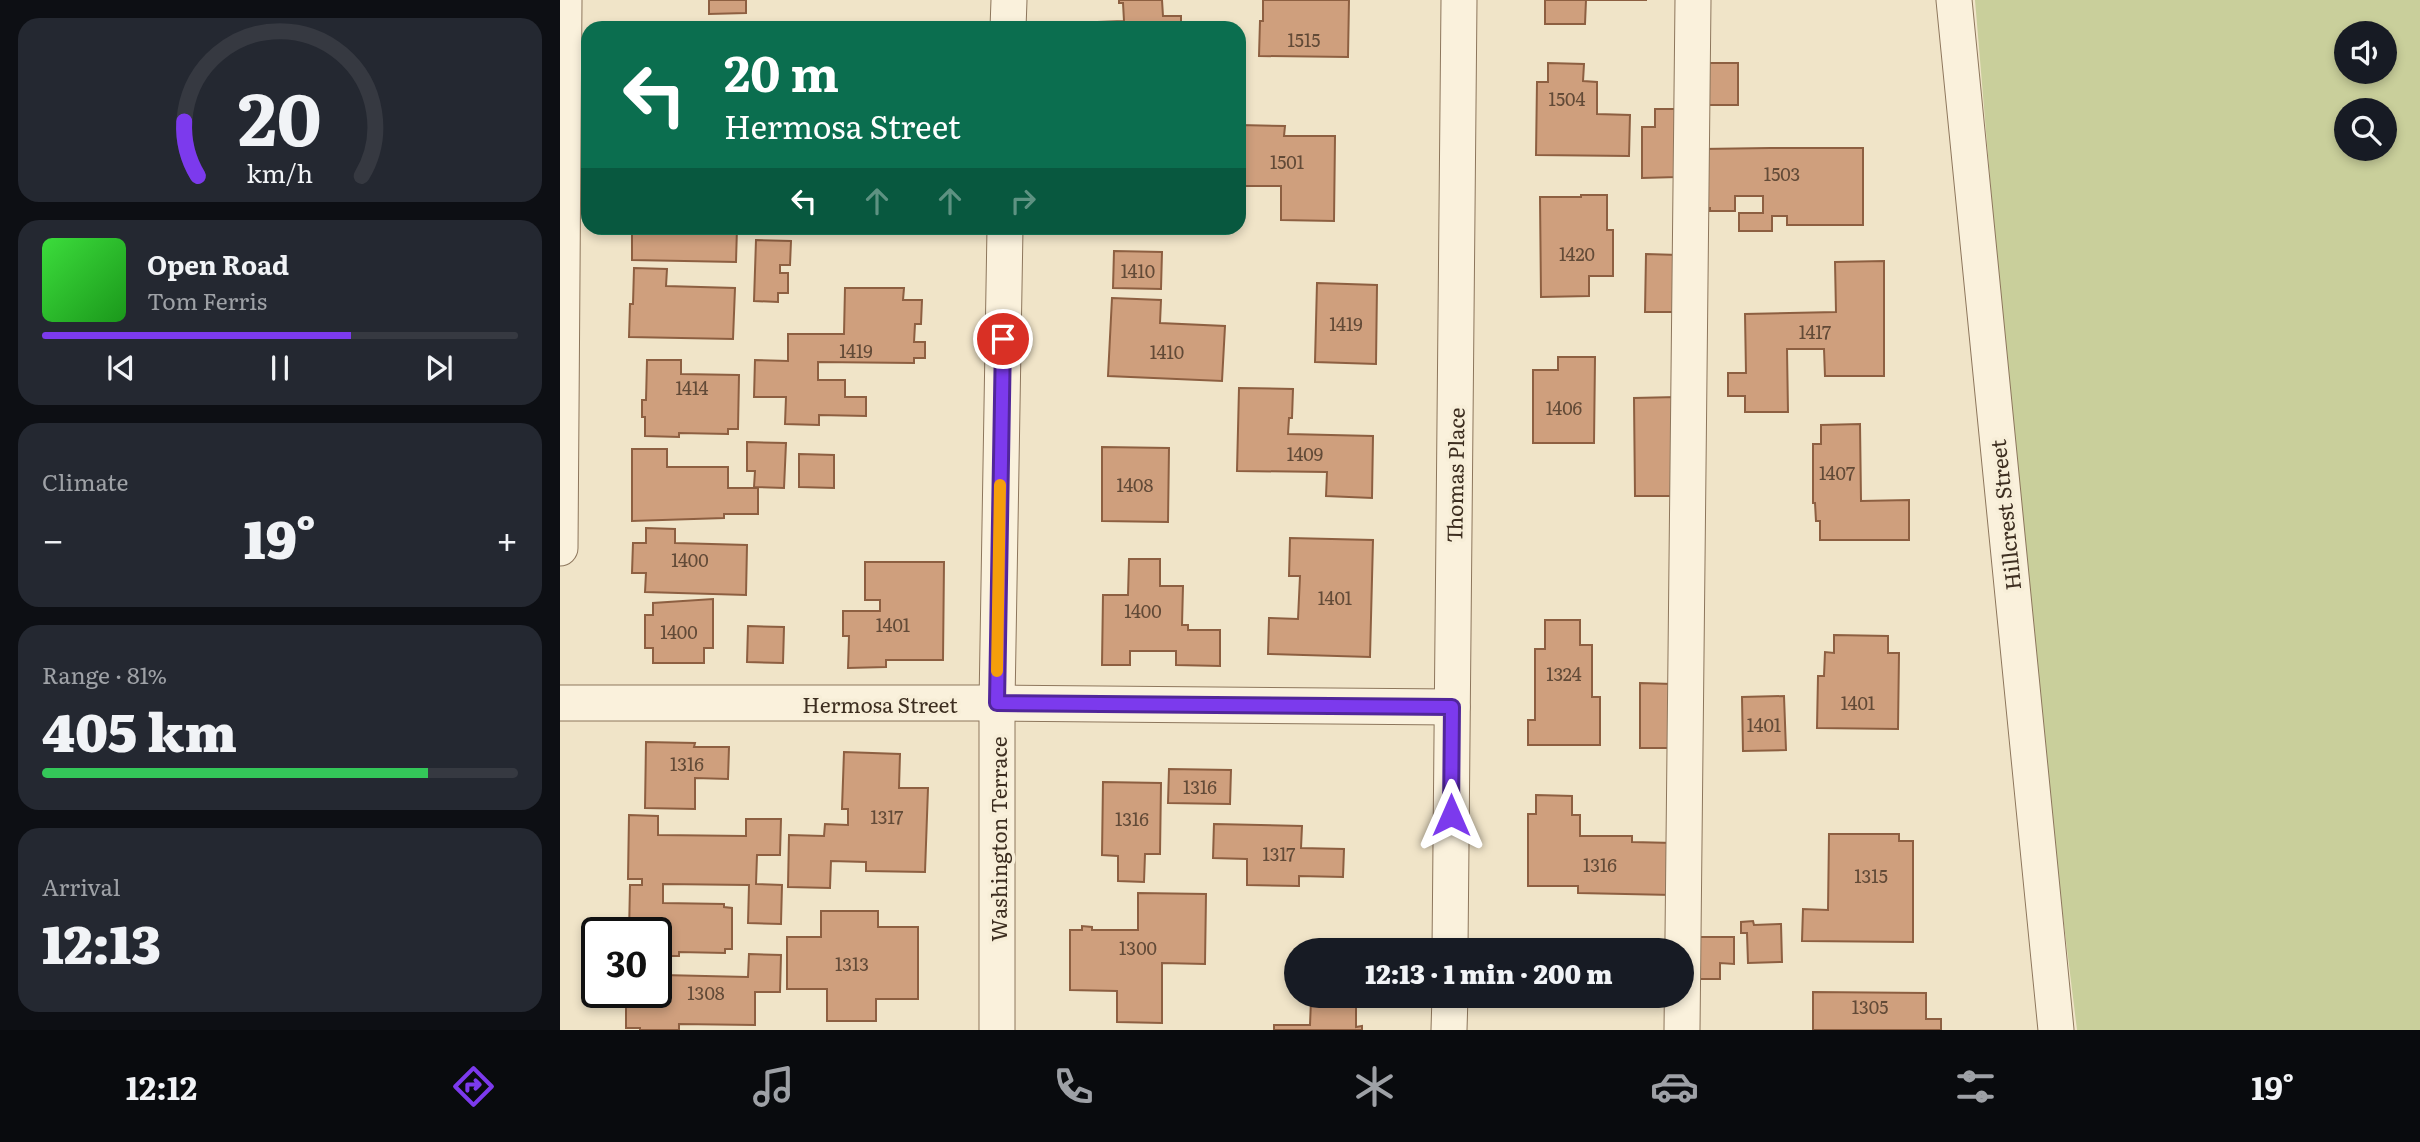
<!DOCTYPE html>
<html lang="en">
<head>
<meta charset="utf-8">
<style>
	:root { --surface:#171b24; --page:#242831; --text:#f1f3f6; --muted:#9ea1a6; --line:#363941; --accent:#7c3aed }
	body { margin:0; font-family:Literata,serif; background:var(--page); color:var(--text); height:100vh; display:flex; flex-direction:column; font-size:26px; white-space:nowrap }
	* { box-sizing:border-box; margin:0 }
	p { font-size:23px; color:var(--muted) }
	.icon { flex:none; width:38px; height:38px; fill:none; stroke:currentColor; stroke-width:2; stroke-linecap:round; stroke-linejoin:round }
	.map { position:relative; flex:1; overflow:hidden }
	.details { display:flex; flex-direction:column; gap:18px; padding:18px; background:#0d0f14; width:560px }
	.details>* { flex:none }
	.top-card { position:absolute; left:21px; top:21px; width:665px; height:214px; border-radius:21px; box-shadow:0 4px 10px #0003; background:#0b6e4f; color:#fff; overflow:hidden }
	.buttons { position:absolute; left:1774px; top:21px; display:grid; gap:14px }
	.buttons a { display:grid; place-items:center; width:63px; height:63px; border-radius:50%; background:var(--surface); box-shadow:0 4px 10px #0003; font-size:35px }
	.speed { position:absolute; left:21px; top:917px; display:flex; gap:14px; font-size:35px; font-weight:700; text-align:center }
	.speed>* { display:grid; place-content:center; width:91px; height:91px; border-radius:50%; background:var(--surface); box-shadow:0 4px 10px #0003; line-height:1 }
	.speed .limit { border:4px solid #111; border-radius:10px; background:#fff; color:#111 }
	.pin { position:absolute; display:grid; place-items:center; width:60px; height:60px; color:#fff; margin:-30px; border:4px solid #fff; border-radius:50%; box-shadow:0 2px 7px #0007 }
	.me { position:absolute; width:77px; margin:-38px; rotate:0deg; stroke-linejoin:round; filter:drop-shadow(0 0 5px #0008) }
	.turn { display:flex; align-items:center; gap:24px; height:147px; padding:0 28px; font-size:32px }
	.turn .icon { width:91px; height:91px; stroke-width:2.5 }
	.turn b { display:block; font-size:49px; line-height:60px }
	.lanes { display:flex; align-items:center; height:66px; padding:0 28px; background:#0003; justify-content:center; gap:35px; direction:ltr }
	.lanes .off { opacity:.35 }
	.big { font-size:52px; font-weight:800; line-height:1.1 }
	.details .card { flex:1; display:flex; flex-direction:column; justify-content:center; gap:10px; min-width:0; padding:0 24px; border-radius:21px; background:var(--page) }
	.details .dial { align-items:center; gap:0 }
	.dial svg { height:182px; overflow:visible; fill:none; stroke:var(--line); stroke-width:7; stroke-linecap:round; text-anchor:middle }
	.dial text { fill:var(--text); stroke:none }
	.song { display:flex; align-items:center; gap:21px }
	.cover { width:84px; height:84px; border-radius:10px; background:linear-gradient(135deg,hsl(120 70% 55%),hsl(120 70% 35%)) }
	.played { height:7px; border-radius:4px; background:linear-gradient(90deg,var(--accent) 65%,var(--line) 65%) }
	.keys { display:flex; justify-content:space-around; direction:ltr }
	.heat { display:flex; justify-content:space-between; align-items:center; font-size:38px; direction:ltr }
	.charge { height:10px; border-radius:5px; background:linear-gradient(90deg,#34c759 81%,var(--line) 0) }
	.trip { position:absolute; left:724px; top:938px; width:410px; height:70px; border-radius:35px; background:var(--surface); box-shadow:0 4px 10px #0003; font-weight:800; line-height:70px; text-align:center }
	.tab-bar { display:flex; height:112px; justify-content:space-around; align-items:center; background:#090b0e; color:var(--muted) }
	.tab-bar .icon { width:49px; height:49px }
	.tab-bar .active { color:var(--accent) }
	.tab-bar b { font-size:32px; color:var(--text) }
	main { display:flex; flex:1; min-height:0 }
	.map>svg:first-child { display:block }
	.green { fill:#c9cf9b; fill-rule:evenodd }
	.building { fill:#cf9f7d; stroke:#8d5f41; stroke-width:2 }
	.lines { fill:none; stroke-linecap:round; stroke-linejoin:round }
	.minor-casing { stroke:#8d765c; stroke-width:37 }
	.minor { stroke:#faf1dc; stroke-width:35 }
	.route-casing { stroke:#51269a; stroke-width:18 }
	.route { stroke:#7c3aed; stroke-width:12 }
	.slow { stroke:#f59e0b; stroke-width:12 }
	.labels { text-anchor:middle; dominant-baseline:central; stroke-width:7; stroke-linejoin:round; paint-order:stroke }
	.number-label { font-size:18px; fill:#624a37 }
	.street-label { font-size:21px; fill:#3d2e20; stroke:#f7eed8 }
</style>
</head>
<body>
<main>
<section class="details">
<div class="card dial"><svg viewBox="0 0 100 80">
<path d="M14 69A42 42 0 1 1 86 69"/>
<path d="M14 69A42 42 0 0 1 8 45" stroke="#7c3aed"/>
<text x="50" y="56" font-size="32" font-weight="700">20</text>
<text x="50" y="72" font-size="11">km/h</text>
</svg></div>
<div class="card">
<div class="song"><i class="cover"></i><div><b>Open Road</b><p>Tom Ferris</p></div></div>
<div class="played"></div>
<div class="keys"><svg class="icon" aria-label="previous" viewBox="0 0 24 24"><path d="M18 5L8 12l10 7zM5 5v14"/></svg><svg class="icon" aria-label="pause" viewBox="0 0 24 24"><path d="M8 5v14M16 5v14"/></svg><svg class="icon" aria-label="next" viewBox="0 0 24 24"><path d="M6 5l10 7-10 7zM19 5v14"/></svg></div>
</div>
<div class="card"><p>Climate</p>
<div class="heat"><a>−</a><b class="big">19°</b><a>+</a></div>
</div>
<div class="card"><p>Range · 81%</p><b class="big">405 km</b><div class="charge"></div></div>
<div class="card"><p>Arrival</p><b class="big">12:13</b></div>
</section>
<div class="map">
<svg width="1860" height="1030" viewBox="0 0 1860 1030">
	<rect width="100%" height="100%" fill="#f0e4c8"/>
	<path class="green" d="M1415,0h445v1030h-343l-49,-398zM1787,33h38v39h-38zM1787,110h38v39h-38z"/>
	<g class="building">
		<path d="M149,0h37v13l-37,1z"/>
		<path d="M559,0h43l1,16h18v12h-83v-6l26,-1 -1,-18h-4z"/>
		<path d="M703,0h86l-1,57 -89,-1 1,-35h3z"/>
		<path d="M985,0h102h-61l-1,24h-40z"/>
		<path d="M320,26l47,1v1h-47z"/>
		<path d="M988,63l36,1 -1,17 14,1v32l33,1 -1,41 -93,-1 1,-73h11z"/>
		<rect x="1138" y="63" width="40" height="42"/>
		<path d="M1095,109h22v68l-35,1v-51h13z"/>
		<path d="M679,125l46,1 -1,10h51l-1,85 -53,-1v-34h-42z"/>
		<path d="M1210,148h93v77h-76v-9h-15v15h-33v-18h24v-17h-28v15h-25v-3h-9v-59z"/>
		<path d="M1021,195h26v35h6v46h-24v20l-48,1 -1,-100h41z"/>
		<path d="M72,228h105l-1,34 -104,-2z"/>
		<path d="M542,228h104v6l-104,-2z"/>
		<path d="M196,240l35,1 -1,24h-10v8h8v20h-10v9l-24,-1z"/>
		<path d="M554,251l48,1 -1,37 -48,-1z"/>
		<path d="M1086,254l32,1v57h-33z"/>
		<path d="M1324,261v115h-59l-1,-27h-37l1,63h-43v-16h-17v-23h18l-1,-59 91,-2 -1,-50z"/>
		<path d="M74,268l33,1 -1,17 69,2 -2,51 -104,-2 1,-33h3z"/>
		<path d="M757,283l60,2 -1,79 -61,-2z"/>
		<path d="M285,288h59l-1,12h19l-1,24h-6l-1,18h11v16h-11v5l-96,-1v18h27v17h21v19l-47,-1v10l-34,-1 1,-27h-32l1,-37 33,1v-27h56z"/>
		<path d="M552,298l49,2 -1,23 65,3 -3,55 -114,-5z"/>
		<path d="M998,357h37l-1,86h-61v-73h25z"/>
		<path d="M87,360h34v14l58,1 -1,54h-10v5l-49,-1v4l-34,-1v-19h-3v-17h4z"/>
		<path d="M679,388l54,1 -1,29h-3l-1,16 85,2 -1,62 -46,-2 1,-24 -90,-1z"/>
		<path d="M1116,397l1,99h-42l-1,-98z"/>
		<path d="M1300,424l1,77 48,-1v40h-89v-19h-4l-1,-18h-2v-59h8v-19z"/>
		<path d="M187,442l39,1 -2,45 -30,-1 1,-16h-8z"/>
		<path d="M542,447l67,1 -1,74 -66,-1z"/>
		<path d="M72,449h35v18h61v21h30v26h-34v4l-92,3z"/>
		<path d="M239,454l35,1v33l-35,-1z"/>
		<path d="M86,528l29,1v14l72,2 -1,50 -101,-3 1,-19h-14l1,-30h13z"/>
		<path d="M730,538l83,2 -3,117 -102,-3 1,-36 29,1 2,-43h-11z"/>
		<path d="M569,559h31v27h23l-1,39h6v5h32v36l-44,-1v-14h-46v14h-28l1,-70h25z"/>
		<path d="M305,562h79l-1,98h-57v7l-38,1 1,-32h-6v-25h37v-11h-15z"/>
		<path d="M153,599v49h-9v15h-51v-15h-8v-33h8v-12z"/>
		<path d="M985,620h35v25h12v52h8v48h-72v-25h7v-71h10z"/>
		<path d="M188,626l36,1 -1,36 -36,-1z"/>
		<path d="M1274,635l54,1v17h11l-1,76 -81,-1 1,-52h6l1,-24 9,1z"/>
		<path d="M1080,683l32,1v64h-32z"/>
		<path d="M1224,696l2,54 -43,1 -1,-54z"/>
		<path d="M86,742l49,1 -1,4h35l-1,32 -33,-1v31l-50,-1z"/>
		<path d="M284,752l56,2 -1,34h29l-3,84 -59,-1v-9l-35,-1 -1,27 -42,-1 1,-52 35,1 1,-12 23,1v-16h-6z"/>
		<path d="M609,769l62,1 -1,34 -62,-1z"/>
		<path d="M543,782l58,1 -1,71h-15l-1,28 -26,-1v-25l-16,-1z"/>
		<path d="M976,795l36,1v19h8v21h52v6l41,1 -1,52 -94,-2v-7h-50v-72h8z"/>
		<path d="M69,815l29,1v19l88,1v-17h35l-1,36h-23l-1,29 26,1 -1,39 -33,-1 1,-38 -86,-1v19l61,1v3l8,1v41h-7v4l-46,-1v4h-23v-23h-27l1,-48h12v-6h-14z"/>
		<path d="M654,824l88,2 -1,22 43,1 -1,28 -44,-1v10l-52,-1v-26l-34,-1z"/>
		<path d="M1269,834h70v7h14v101l-111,-1 1,-32 25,1z"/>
		<path d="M578,893l68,1 -1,70 -43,-1v60l-45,-1v-31l-47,-1v-60h12v-4l10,1v3h46z"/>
		<path d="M261,911h57v16h40v72h-42v22h-49v-32h-40v-52h34z"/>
		<path d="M1193,921l1,4 27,-1 1,38 -34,1 -1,-30h-6v-11z"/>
		<path d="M1139,937h35v27l-14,-1v16h-22z"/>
		<path d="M189,954l32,1 -1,37h-25v33l-76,-1v6h-39v-2h-14v-36h30v-35h6v18l86,2z"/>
		<path d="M1253,992l113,1v26h15v11h-128z"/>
		<path d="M751,1000h45v27l6,-1v4h-88v-5h36z"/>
	</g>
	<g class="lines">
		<defs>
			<g id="minor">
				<path d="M1394,0l102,1030"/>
				<path d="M448,28l1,-28"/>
				<path d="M0,548l4,-548"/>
				<path d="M0,703h437l455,4"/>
				<path d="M890,950l9,-950"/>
				<path d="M437,1030v-327l8,-475"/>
				<path d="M889,1030l1,-34"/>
				<path d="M1122,1030l11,-1030"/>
			</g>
		</defs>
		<use href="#minor" class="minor-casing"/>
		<use href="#minor" class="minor"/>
	</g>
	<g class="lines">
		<defs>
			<path id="route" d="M443,339l-6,364 455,4 -1,108"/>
		</defs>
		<use href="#route" class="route-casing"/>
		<use href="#route" class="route"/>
		<path class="slow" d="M437,671l3,-186"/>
	</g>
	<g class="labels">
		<g class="number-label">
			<text x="744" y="39">1515</text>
			<text x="1007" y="98">1504</text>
			<text x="727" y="161">1501</text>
			<text x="1222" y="173">1503</text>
			<text x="1017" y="253">1420</text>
			<text x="578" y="270">1410</text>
			<text x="786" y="323">1419</text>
			<text x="1255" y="331">1417</text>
			<text x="296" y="350">1419</text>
			<text x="607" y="351">1410</text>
			<text x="132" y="387">1414</text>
			<text x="1004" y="407">1406</text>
			<text x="745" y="453">1409</text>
			<text x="1277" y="472">1407</text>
			<text x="575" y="484">1408</text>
			<text x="130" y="559">1400</text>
			<text x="775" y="597">1401</text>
			<text x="583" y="610">1400</text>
			<text x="333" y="624">1401</text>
			<text x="119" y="631">1400</text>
			<text x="1004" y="673">1324</text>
			<text x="1298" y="702">1401</text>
			<text x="1204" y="724">1401</text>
			<text x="127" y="763">1316</text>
			<text x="640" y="786">1316</text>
			<text x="327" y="816">1317</text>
			<text x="572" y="818">1316</text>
			<text x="719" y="853">1317</text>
			<text x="1040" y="864">1316</text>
			<text x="1311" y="875">1315</text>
			<text x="578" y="947">1300</text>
			<text x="292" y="963">1313</text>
			<text x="146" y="992">1308</text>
			<text x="1310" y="1006">1305</text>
		</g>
		<g class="street-label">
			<text transform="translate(894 475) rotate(-89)">Thomas Place</text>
			<text transform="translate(1444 515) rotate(-96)">Hillcrest Street</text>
			<text x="320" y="703">Hermosa Street</text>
			<text transform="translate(437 839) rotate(-90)">Washington Terrace</text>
		</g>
	</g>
</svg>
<div class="buttons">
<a><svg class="icon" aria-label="sound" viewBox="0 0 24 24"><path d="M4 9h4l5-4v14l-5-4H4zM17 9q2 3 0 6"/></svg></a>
<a><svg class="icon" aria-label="search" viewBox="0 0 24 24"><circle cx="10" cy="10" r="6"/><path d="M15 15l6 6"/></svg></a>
</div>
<div class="speed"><div class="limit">30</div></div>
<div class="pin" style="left:443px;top:339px;background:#d93025"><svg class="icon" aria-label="arrive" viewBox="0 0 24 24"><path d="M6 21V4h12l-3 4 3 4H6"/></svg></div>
<svg class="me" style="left:891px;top:815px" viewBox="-20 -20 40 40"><path d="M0-17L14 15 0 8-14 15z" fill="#7c3aed" stroke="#fff" stroke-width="4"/></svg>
<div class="trip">12:13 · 1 min · 200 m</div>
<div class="top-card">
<div class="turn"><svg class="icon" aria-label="left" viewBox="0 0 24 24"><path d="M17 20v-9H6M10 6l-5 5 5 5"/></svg><div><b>20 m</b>Hermosa Street</div></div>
<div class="lanes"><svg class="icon" aria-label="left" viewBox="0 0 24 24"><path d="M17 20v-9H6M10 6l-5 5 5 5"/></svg><svg class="icon off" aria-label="ahead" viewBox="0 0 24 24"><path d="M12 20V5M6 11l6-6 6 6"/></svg><svg class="icon off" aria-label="ahead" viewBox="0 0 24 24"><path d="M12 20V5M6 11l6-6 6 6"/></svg><svg class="icon off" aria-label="right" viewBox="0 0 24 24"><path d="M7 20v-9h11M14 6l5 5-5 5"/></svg></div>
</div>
</div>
</main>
<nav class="tab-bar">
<b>12:12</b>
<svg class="icon active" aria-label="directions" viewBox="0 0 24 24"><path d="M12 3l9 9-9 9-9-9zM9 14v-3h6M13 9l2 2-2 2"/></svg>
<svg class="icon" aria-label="music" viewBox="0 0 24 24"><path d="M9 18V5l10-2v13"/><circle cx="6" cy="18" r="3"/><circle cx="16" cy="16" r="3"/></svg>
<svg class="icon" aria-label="phone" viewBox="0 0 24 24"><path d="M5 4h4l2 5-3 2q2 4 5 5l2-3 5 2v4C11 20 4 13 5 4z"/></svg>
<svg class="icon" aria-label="climate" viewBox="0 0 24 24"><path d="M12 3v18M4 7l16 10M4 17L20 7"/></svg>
<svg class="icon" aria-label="car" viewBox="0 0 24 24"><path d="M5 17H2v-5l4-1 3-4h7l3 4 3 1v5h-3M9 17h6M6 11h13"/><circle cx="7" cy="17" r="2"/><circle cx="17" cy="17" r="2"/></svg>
<svg class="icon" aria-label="filters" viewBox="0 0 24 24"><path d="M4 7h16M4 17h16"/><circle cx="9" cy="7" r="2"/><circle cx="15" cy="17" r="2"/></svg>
<b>19°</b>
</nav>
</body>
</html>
